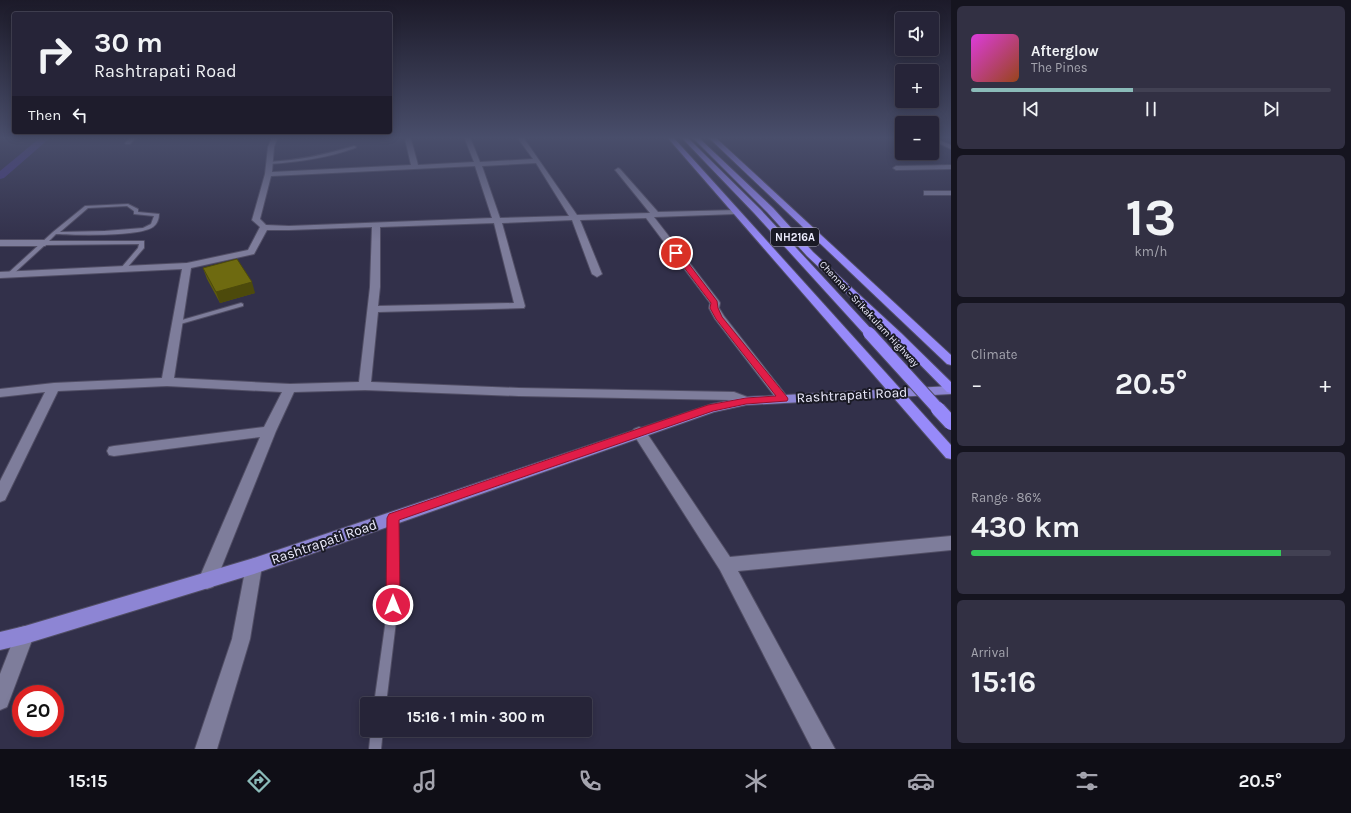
<!DOCTYPE html>
<html lang="en">
<head>
<meta charset="utf-8">
<style>
	:root { --surface:#262438; --page:#323043; --text:#f1f3f6; --muted:#a4a4ae; --line:#424153; --accent:#8bbbb9 }
	body { margin:0; font-family:Karla,sans-serif; background:var(--page); color:var(--text); height:100vh; display:flex; flex-direction:column; font-size:15px; white-space:nowrap }
	* { box-sizing:border-box; margin:0 }
	p { font-size:13px; color:var(--muted) }
	.icon { flex:none; width:22px; height:22px; fill:none; stroke:currentColor; stroke-width:2; stroke-linecap:round; stroke-linejoin:round }
	.map { position:relative; flex:1; overflow:hidden }
	.details { display:flex; flex-direction:column; gap:6px; padding:6px; background:#15141f; width:400px }
	.details>* { flex:none }
	.top-card { position:absolute; left:12px; top:12px; width:380px; height:122px; border-radius:4px; box-shadow:0 2px 10px #0003,0 0 0 1px var(--line); background:#262438; color:var(--text); overflow:hidden }
	.tools { position:absolute; left:895px; top:12px; display:grid; gap:8px }
	.tools a { display:grid; place-items:center; width:44px; height:44px; border-radius:4px; background:var(--surface); box-shadow:0 2px 10px #0003,0 0 0 1px var(--line); font-size:20px }
	.speed { position:absolute; left:12px; top:685px; display:flex; gap:8px; font-size:20px; font-weight:700; text-align:center }
	.speed>* { display:grid; place-content:center; width:52px; height:52px; border-radius:50%; background:var(--surface); box-shadow:0 2px 10px #0003,0 0 0 1px var(--line); line-height:1 }
	.speed .limit { border:6px solid #d22; background:#fff; color:#111 }
	.pin { position:absolute; display:grid; place-items:center; width:34px; height:34px; color:#fff; margin:-17px; border:2px solid #fff; border-radius:50%; box-shadow:0 1px 4px #0007 }
	.me { position:absolute; width:44px; margin:-22px; rotate:0deg; stroke-linejoin:round; filter:drop-shadow(0 0 3px #0008) }
	.turn { display:flex; align-items:center; gap:14px; height:84px; padding:0 16px; font-size:18px }
	.turn .icon { width:52px; height:52px; stroke-width:2.5 }
	.turn b { display:block; font-size:28px; line-height:34px }
	.then { display:flex; align-items:center; height:38px; padding:0 16px; background:#0003; gap:8px; font-size:15px }
	.big { font-size:30px; font-weight:700; line-height:1.1 }
	.details .tile { flex:1; display:flex; flex-direction:column; justify-content:center; gap:6px; min-width:0; padding:0 14px; border-radius:6px; background:var(--page) }
	.details .dial { align-items:center; gap:0 }
	.dial b { font-size:52px; line-height:1 }
	.song { display:flex; align-items:center; gap:12px }
	.cover { width:48px; height:48px; border-radius:6px; background:linear-gradient(135deg,hsl(300 70% 55%),hsl(20 70% 35%)) }
	.played { height:4px; border-radius:2px; background:linear-gradient(90deg,var(--accent) 45%,var(--line) 45%) }
	.keys { display:flex; justify-content:space-around; direction:ltr }
	.heat { display:flex; justify-content:space-between; align-items:center; font-size:22px; direction:ltr }
	.charge { height:6px; border-radius:3px; background:linear-gradient(90deg,#34c759 86%,var(--line) 0) }
	.trip { position:absolute; left:360px; top:697px; width:232px; height:40px; border-radius:4px; background:var(--surface); box-shadow:0 2px 10px #0003,0 0 0 1px var(--line); font-weight:700; line-height:40px; text-align:center }
	.menu { display:flex; height:64px; justify-content:space-around; align-items:center; background:#0f0e16; color:var(--muted) }
	.menu .icon { width:28px; height:28px }
	.menu .active { color:var(--accent) }
	.menu b { font-size:18px; color:var(--text) }
	main { display:flex; flex:1; min-height:0 }
	.map>svg:first-child { display:block }
	.lines { fill:none; stroke-linecap:round; stroke-linejoin:round }
	.canal { fill:#463889; fill-rule:evenodd }
	.lane-casing { stroke:#514e65; stroke-width:2 }
	.street-casing { stroke:#514e65; stroke-width:2 }
	.primary-casing { stroke:#514e65; stroke-width:2 }
	.highway-casing { stroke:#514e65; stroke-width:2 }
	.lane { fill:#7e7d9b; fill-rule:evenodd }
	.street { fill:#7e7d9b; fill-rule:evenodd }
	.primary { fill:#8d85d4; fill-rule:evenodd }
	.highway { fill:#978afa; fill-rule:evenodd }
	.highway-bridge-far1-casing { stroke:#514e65; stroke-width:14; stroke-linecap:butt }
	.highway-bridge-casing { stroke:#514e65; stroke-width:16; stroke-linecap:butt }
	.highway-bridge-far1 { stroke:#978afa; stroke-width:12 }
	.highway-bridge { stroke:#978afa; stroke-width:14 }
	.wall { fill:#5f5b0e }
	.shaded-wall { fill:#4d4a0b }
	.building { fill:#6e6a10; stroke:#4d4a0b }
	.route { fill:#e11d48; stroke:#92132f }
	.labels { text-anchor:middle; dominant-baseline:central; stroke-width:4; stroke-linejoin:round; paint-order:stroke }
	.far-street-label { font-size:10px; fill:#edecfd; stroke:#1a1a25 }
	.shield { fill:#1a1a25; stroke:#aeadbc; stroke-width:1 }
	.shield-label { font-size:11px; font-weight:bold; fill:#edecfd }
	.near-street-label { font-size:14px; fill:#edecfd; stroke:#1a1a25 }
</style>
</head>
<body>
<main>
<div class="map">
<svg width="951" height="749" viewBox="0 0 951 749">
	<rect width="100%" height="100%" fill="#32304a"/>
	<g class="lines">
		<path class="canal" d="M41,137h10l-47,41 -4,1v-8z"/>
		<defs>
			<g id="lane">
				<path d="M354,146l2,1 -1,1c-28,10 -56,14 -86,16l-2,-1 2,-1c31,-2 55,-7 85,-16z"/>
				<path d="M128,204l10,5v3l21,2c0,5 -2,10 -6,13 -15,10 -77,8 -97,7l-7,7h95v7l-18,21 -2,1 -3,-2 17,-20 1,-4 -94,1 -34,31 -2,1 -3,-2 47,-43 32,-26zM127,206l7,5v3l20,2 -3,8 -8,4 -38,3 -45,1 28,-24z"/>
				<path d="M241,303l2,1v2l-66,19 -3,-2 1,-1z"/>
				<path d="M393,514l3,1 2,3v87l-12,99h-12l14,-99v-87l2,-3z"/>
				<path d="M371,730h12l-2,19h-12z"/>
			</g>
			<g id="street">
				<path d="M131,137h6l-7,7h-4l-1,-1z"/>
				<path d="M272,137h6l-4,10 -2,25 139,-7 -6,-26 3,-2 3,2 7,26 56,-3 -10,-25h6l10,25 53,-3 -16,-22h6l54,78 73,-2 -34,-42 -1,-1 3,-2 2,1 38,43 80,-2v4h-3l-81,3 65,84 1,2 -1,5 5,8 65,83 -2,3 -4,1 -4,-1 -64,-83 -6,-11 1,-5 -64,-85 -66,2 22,54 -5,3 -5,-3 -20,-54 -70,3 23,83 -1,2 -146,4 -7,70 148,6 215,4 16,6 2,3 -2,3 -4,1 -14,-5 -213,-4 -154,-6 -71,2 -18,39 -60,150 -3,6 -6,2 -6,-2 -3,-6 62,-144 -146,19 -5,-1 -2,-4 2,-4 5,-1 150,-19 18,-35 -115,-6 -109,5 -53,109 -5,2v-21l45,-89 -45,5v-8l54,-6 108,-5 20,-109 -182,9v-6l187,-9 61,-13 12,-23 -8,-7 13,-46 3,-27zM536,163l33,53 -69,2 -18,-52zM475,166l17,52 -203,8 -23,-1 -6,-6 11,-43zM494,223l20,80 -136,3 2,-19v-60zM372,227l-2,60 -11,95 -69,2 -116,-6 17,-110 63,-14 13,-24h22z"/>
				<path d="M932,137l19,8v4l-19,-9z"/>
				<path d="M951,165v4l-55,1 -3,-2 3,-2z"/>
				<rect x="924" y="191" width="27" height="4"/>
				<path d="M0,240h45l4,3 -4,3h-45z"/>
				<path d="M639,427l5,2 86,128 221,-21v14l-213,21 97,178h-23l-92,-179 -88,-138 2,-3z"/>
				<path d="M254,558l6,3 2,5 -12,73 -33,110h-22l37,-110 14,-73 2,-5z"/>
				<path d="M25,626l7,2 2,7 -27,72 -7,3v-36l18,-46z"/>
			</g>
			<path id="primary" d="M951,386v8l-205,11 -32,7 -460,162 -229,70 -25,6v-18l25,-6 229,-68 458,-154 34,-7z"/>
			<g id="highway">
				<path d="M667,137h6l278,308v14l-5,-1z"/>
				<path d="M681,137h6l73,72 113,122 1,2 -1,2h-8l-111,-122z"/>
				<path d="M692,137h6l75,71 40,44 88,81 50,49v11l-4,-1 -54,-55 -86,-81 -40,-44z"/>
				<path d="M708,137h7l236,218v10l-4,-1z"/>
			</g>
		</defs>
		<use href="#lane" class="lane-casing"/>
		<use href="#street" class="street-casing"/>
		<use href="#primary" class="primary-casing"/>
		<use href="#highway" class="highway-casing"/>
		<use href="#lane" class="lane"/>
		<use href="#street" class="street"/>
		<use href="#primary" class="primary"/>
		<use href="#highway" class="highway"/>
		<defs>
			<path id="highway-bridge-far1" d="M869,333l70,77"/>
			<path id="highway-bridge" d="M938,409l13,14"/>
		</defs>
		<use href="#highway-bridge-far1" class="highway-bridge-far1-casing"/>
		<use href="#highway-bridge" class="highway-bridge-casing"/>
		<use href="#highway-bridge-far1" class="highway-bridge-far1"/>
		<use href="#highway-bridge" class="highway-bridge"/>
	</g>
	<path class="wall" d="M203,268l52,25 -35,10 -13,-24z"/>
	<path class="shaded-wall" d="M252,282l3,11 -35,10 -4,-11z"/>
	<path class="building" d="M237,259l15,23 -36,10 -13,-24z"/>
	<linearGradient id="sky" x2="0" y2="1"><stop stop-color="#1c1a29"/><stop offset="0.57" stop-color="#494e6b"/><stop offset="1" stop-color="#494e6b" stop-opacity="0"/></linearGradient>
	<rect width="951" height="242" fill="url(#sky)"/>
	<path class="route" d="M674,251h5l38,50 1,7 4,9 65,80 1,2 -1,2 -41,3 -33,7 -314,109 1,85 -2,4 -5,2 -5,-2 -2,-4 1,-87 2,-4 319,-109 38,-7 30,-2 -60,-77 -6,-11 1,-5 -37,-49z"/>
	<g class="labels">
		<g class="far-street-label">
			<text transform="translate(869 314) rotate(47)">Chennai - Srikakulam Highway</text>
		</g>
		<rect class="shield" x="771" y="228" width="48" height="18" rx="3"/>
		<g class="shield-label">
			<text x="795" y="237">NH216A</text>
		</g>
		<g class="near-street-label">
			<text transform="translate(852 395) rotate(-3)">Rashtrapati Road</text>
			<text transform="translate(324 542) rotate(-19)">Rashtrapati Road</text>
		</g>
	</g>
</svg>
<div class="tools">
<a><svg class="icon" aria-label="sound" viewBox="0 0 24 24"><path d="M4 9h4l5-4v14l-5-4H4zM17 9q2 3 0 6"/></svg></a>
<a>+</a>
<a>−</a>
</div>
<div class="speed"><div class="limit">20</div></div>
<div class="pin" style="left:676px;top:253px;background:#d93025"><svg class="icon" aria-label="arrive" viewBox="0 0 24 24"><path d="M6 21V4h12l-3 4 3 4H6"/></svg></div>
<svg class="me" style="left:393px;top:605px" viewBox="-20 -20 40 40"><circle r="17" fill="#e11d48" stroke="#fff" stroke-width="3"/><path d="M0-11L8 9 0 5-8 9z" fill="#fff"/></svg>
<div class="trip">15:16 · 1 min · 300 m</div>
<div class="top-card">
<div class="turn"><svg class="icon" aria-label="right" viewBox="0 0 24 24"><path d="M7 20v-9h11M14 6l5 5-5 5"/></svg><div><b>30 m</b>Rashtrapati Road</div></div>
<div class="then">Then<svg class="icon" aria-label="left" viewBox="0 0 24 24"><path d="M17 20v-9H6M10 6l-5 5 5 5"/></svg></div>
</div>
</div>
<section class="details">
<div class="tile">
<div class="song"><i class="cover"></i><div><b>Afterglow</b><p>The Pines</p></div></div>
<div class="played"></div>
<div class="keys"><svg class="icon" aria-label="previous" viewBox="0 0 24 24"><path d="M18 5L8 12l10 7zM5 5v14"/></svg><svg class="icon" aria-label="pause" viewBox="0 0 24 24"><path d="M8 5v14M16 5v14"/></svg><svg class="icon" aria-label="next" viewBox="0 0 24 24"><path d="M6 5l10 7-10 7zM19 5v14"/></svg></div>
</div>
<div class="tile dial"><b>13</b><p>km/h</p></div>
<div class="tile"><p>Climate</p>
<div class="heat"><a>−</a><b class="big">20.5°</b><a>+</a></div>
</div>
<div class="tile"><p>Range · 86%</p><b class="big">430 km</b><div class="charge"></div></div>
<div class="tile"><p>Arrival</p><b class="big">15:16</b></div>
</section>
</main>
<nav class="menu">
<b>15:15</b>
<svg class="icon active" aria-label="directions" viewBox="0 0 24 24"><path d="M12 3l9 9-9 9-9-9zM9 14v-3h6M13 9l2 2-2 2"/></svg>
<svg class="icon" aria-label="music" viewBox="0 0 24 24"><path d="M9 18V5l10-2v13"/><circle cx="6" cy="18" r="3"/><circle cx="16" cy="16" r="3"/></svg>
<svg class="icon" aria-label="phone" viewBox="0 0 24 24"><path d="M5 4h4l2 5-3 2q2 4 5 5l2-3 5 2v4C11 20 4 13 5 4z"/></svg>
<svg class="icon" aria-label="climate" viewBox="0 0 24 24"><path d="M12 3v18M4 7l16 10M4 17L20 7"/></svg>
<svg class="icon" aria-label="car" viewBox="0 0 24 24"><path d="M5 17H2v-5l4-1 3-4h7l3 4 3 1v5h-3M9 17h6M6 11h13"/><circle cx="7" cy="17" r="2"/><circle cx="17" cy="17" r="2"/></svg>
<svg class="icon" aria-label="filters" viewBox="0 0 24 24"><path d="M4 7h16M4 17h16"/><circle cx="9" cy="7" r="2"/><circle cx="15" cy="17" r="2"/></svg>
<b>20.5°</b>
</nav>
</body>
</html>
